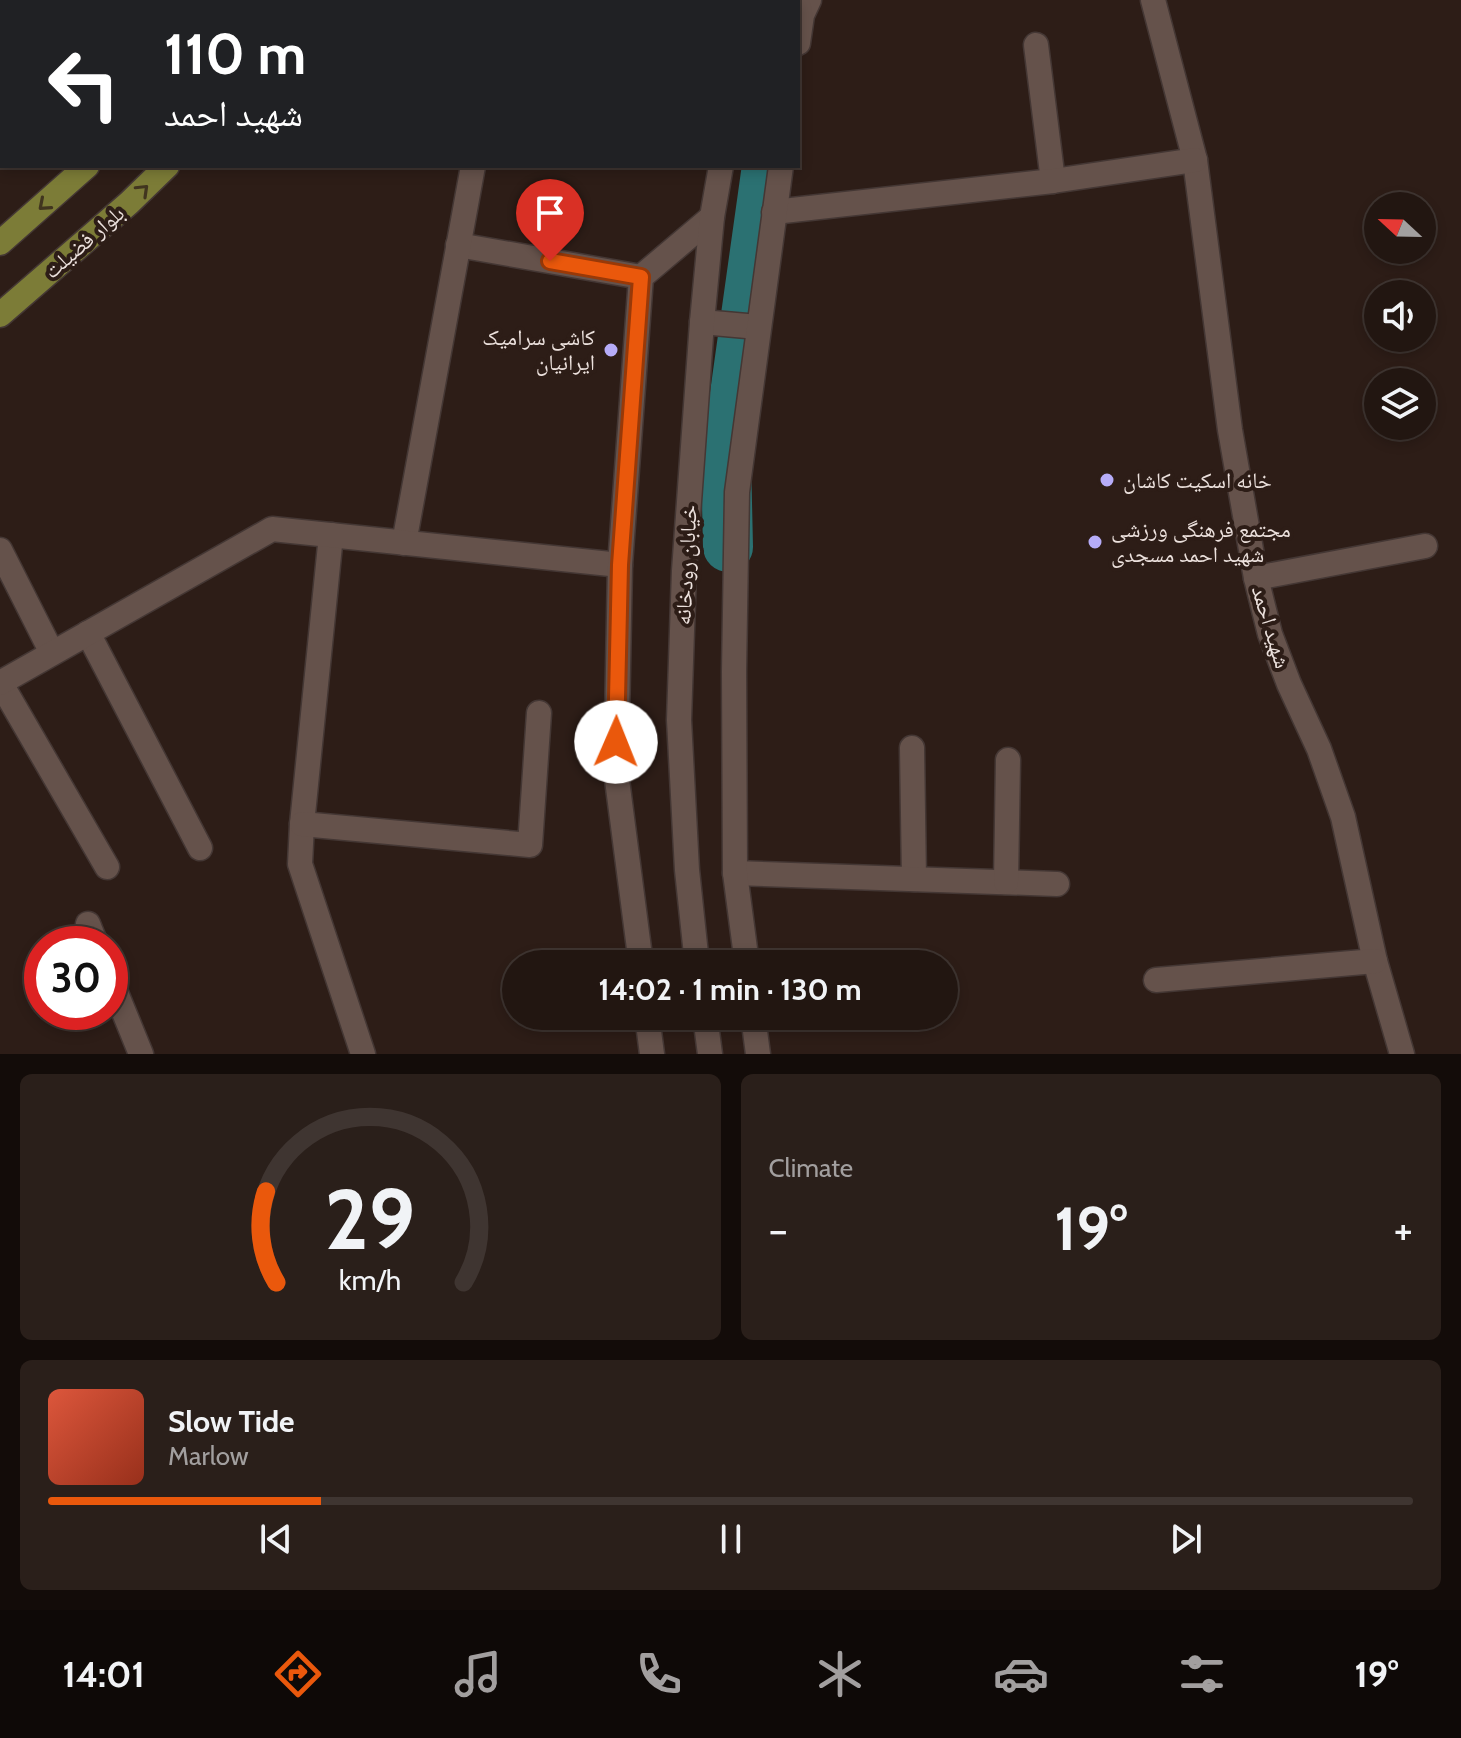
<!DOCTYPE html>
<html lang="en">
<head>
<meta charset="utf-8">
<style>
	:root { --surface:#221611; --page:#2a1f1a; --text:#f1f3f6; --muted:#a29f9f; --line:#3f3531; --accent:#ea580c }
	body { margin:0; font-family:Cabin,"Noto Naskh Arabic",sans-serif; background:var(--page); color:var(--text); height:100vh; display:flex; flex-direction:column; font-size:30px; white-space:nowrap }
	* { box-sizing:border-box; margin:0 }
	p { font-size:26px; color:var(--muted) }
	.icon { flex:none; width:44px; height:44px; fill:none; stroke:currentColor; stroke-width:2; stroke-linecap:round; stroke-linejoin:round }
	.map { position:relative; height:1054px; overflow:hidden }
	.sheet { display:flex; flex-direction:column; gap:20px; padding:20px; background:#130c09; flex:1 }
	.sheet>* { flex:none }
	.hud { position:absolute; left:0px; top:0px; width:800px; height:168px; box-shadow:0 4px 12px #0003,0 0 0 2px var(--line); background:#202124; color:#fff; overflow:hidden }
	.needle { width:52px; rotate:292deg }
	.controls { position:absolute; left:1364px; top:192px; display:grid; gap:16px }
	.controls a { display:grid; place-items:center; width:72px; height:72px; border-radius:50%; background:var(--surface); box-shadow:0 4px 12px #0003,0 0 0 2px var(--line); font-size:40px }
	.speed { position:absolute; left:24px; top:926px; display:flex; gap:16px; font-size:40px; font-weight:700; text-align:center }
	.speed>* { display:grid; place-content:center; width:104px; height:104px; border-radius:50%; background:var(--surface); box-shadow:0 4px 12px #0003,0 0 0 2px var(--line); line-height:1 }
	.speed .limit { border:12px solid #d22; background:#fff; color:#111 }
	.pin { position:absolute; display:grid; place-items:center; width:68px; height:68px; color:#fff; margin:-82px -34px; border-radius:50% 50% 50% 0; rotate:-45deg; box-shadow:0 0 8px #0007 }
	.pin .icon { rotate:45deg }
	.me { position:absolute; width:88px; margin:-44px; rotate:1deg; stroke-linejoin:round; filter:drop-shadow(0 0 6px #0008) }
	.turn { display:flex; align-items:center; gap:28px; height:168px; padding:0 32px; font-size:36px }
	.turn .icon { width:104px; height:104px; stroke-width:2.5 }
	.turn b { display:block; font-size:56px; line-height:68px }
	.big { font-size:60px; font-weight:700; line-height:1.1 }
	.sheet .tile { flex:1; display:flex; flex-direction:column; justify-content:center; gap:12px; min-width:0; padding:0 28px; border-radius:12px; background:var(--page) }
	.sheet .dial { align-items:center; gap:0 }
	.dial svg { height:208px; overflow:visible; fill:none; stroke:var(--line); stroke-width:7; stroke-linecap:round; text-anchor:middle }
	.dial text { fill:var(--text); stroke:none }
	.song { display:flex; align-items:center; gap:24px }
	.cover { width:96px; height:96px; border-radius:12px; background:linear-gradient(135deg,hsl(10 70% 55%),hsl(10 70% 35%)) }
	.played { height:8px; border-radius:4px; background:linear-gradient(90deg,var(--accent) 20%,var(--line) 20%) }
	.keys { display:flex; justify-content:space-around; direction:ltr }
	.heat { display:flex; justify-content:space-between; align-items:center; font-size:44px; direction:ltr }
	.sheet .tiles { flex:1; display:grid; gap:20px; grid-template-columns:1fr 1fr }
	.tile:last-child { grid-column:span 2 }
	.trip { position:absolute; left:502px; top:950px; width:456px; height:80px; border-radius:40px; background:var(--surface); box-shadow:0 4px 12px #0003,0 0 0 2px var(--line); font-weight:700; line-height:80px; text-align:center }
	.dock { display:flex; height:128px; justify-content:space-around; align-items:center; background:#0e0907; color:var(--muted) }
	.dock .icon { width:56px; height:56px }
	.dock .current { color:var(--accent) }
	.dock b { font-size:36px; color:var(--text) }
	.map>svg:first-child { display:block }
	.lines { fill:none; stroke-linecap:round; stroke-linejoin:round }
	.river { stroke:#2b7172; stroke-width:50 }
	.minor-casing { stroke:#443734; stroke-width:27 }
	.major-casing { stroke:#443734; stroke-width:27 }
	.minor { stroke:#65524b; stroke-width:24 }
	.major { stroke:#7c7c37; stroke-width:24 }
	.oneway { stroke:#41351f }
	.route-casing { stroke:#983908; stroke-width:20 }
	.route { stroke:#ea580c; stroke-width:14 }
	.poi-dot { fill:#b6acf8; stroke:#2d1d17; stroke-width:3 }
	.labels { text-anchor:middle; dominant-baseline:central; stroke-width:8; stroke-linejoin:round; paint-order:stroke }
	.street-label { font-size:22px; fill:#ece1dd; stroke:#2d1d17 }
	.poi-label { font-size:22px; fill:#ece1dd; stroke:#2d1d17; text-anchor:start }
</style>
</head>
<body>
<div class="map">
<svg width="1461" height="1054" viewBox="0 0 1461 1054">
	<rect width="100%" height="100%" fill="#2d1d17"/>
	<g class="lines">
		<path class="river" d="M728,547l-2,-89 41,-292"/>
		<defs>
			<g id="minor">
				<path d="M1153,0l42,160 35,270 26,148 14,56 19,50 30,65 24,68 32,144 27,93"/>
				<path d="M30,2l2,-2"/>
				<path d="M759,2l1,-2"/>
				<path d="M0,27l2,1"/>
				<path d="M798,43l4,-28 7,-15"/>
				<path d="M1036,45l17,136"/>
				<path d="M774,212l279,-31 142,-21"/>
				<path d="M458,245l183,32"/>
				<path d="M702,322l56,5"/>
				<path d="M331,535l-29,289 -2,40 63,190"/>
				<path d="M404,543l69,-377"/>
				<path d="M0,550l52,103"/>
				<path d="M1256,578l169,-32"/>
				<path d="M88,633l112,215"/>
				<path d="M0,682l107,185"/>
				<path d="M0,683l272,-154 348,36"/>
				<path d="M912,748l2,131"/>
				<path d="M302,824l228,21 9,-132"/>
				<path d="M735,873l322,11"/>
				<path d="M1006,882l2,-122"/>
				<path d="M88,924l8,20"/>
				<path d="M641,964l-25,-192 4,-207 21,-288 71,-60"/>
				<path d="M697,964l-10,-94 -8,-150 5,-149 18,-249 10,-105 9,-51"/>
				<path d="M747,964l-12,-91 -1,-201 3,-180 44,-326"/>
				<path d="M110,978l31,76"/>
				<path d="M1156,980l219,-19"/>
				<path d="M647,1016l5,38"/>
				<path d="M705,1016l5,38"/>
				<path d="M753,1016l5,38"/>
			</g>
			<g id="major">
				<path d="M268,2l2,-2"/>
				<path d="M331,2l2,-2"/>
				<path d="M0,243l87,-77"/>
				<path d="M0,315l129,-112 38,-37"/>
			</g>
		</defs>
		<use href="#minor" class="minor-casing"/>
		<use href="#major" class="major-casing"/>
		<use href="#minor" class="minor"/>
		<use href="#major" class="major"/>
	</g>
	<defs><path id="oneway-chevron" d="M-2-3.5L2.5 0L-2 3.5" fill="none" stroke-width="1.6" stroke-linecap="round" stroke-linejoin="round" transform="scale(2)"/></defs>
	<g class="oneway">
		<use href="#oneway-chevron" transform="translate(143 190) rotate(-44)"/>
		<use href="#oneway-chevron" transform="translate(44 205) rotate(139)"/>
	</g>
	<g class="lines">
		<defs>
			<path id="route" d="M550,261l91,16 -21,288 -4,177"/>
		</defs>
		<use href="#route" class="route-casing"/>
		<use href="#route" class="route"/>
	</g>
	<g class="poi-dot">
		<circle cx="611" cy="350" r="8"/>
		<circle cx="1107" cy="480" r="8"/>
		<circle cx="1095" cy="542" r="8"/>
	</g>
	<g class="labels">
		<g class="street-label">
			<text transform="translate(84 242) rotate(-41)">بلوار فضیلت</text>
			<text transform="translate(686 565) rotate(-87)">خیابان رودخانه</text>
			<text transform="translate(1271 627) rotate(73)">شهید احمد</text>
		</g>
		<g class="poi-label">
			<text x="595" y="337" text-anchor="end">کاشی سرامیک<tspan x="595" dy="25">ایرانیان</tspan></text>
			<text x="1123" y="480">خانه اسکیت کاشان</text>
			<text x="1111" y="529">مجتمع فرهنگی ورزشی<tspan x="1111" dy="25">شهید احمد مسجدی</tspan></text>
		</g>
	</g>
</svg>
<div class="controls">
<a><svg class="needle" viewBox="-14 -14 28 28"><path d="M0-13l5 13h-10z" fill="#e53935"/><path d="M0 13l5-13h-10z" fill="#a29f9f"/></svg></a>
<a><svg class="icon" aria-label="sound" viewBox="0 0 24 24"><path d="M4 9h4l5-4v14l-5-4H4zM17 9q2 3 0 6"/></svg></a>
<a><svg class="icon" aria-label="layers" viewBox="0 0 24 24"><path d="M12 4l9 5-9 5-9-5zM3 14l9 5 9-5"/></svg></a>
</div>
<div class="speed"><div class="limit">30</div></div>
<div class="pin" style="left:550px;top:261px;background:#d93025"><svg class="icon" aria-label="arrive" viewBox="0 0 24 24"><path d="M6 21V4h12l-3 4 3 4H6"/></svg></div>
<svg class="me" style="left:616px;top:742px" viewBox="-20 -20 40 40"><circle r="19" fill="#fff"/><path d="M0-13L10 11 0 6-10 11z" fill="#ea580c"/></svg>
<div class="trip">14:02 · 1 min · 130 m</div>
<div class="hud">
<div class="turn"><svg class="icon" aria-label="left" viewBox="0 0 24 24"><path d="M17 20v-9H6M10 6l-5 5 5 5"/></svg><div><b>110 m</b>شهید احمد</div></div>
</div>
</div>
<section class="sheet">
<div class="tiles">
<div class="tile dial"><svg viewBox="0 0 100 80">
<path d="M14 69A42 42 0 1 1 86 69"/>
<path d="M14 69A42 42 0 0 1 10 34" stroke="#ea580c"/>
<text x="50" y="56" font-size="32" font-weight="700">29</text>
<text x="50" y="72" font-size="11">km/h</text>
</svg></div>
<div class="tile"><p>Climate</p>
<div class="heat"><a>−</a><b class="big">19°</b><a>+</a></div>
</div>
<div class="tile">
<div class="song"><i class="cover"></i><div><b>Slow Tide</b><p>Marlow</p></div></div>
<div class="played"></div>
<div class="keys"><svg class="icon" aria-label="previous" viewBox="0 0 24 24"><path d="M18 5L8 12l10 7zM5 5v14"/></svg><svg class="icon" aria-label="pause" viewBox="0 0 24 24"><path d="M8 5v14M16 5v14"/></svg><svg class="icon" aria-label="next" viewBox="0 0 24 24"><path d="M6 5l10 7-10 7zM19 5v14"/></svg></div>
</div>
</div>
</section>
<nav class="dock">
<b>14:01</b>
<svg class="icon current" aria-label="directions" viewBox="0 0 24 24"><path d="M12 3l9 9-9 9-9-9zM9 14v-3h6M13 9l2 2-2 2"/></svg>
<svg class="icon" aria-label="music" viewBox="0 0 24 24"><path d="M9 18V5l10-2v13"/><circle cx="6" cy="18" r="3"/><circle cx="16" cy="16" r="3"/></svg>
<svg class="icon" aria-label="phone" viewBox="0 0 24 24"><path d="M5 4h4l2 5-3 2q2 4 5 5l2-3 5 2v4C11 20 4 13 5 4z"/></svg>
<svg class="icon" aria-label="climate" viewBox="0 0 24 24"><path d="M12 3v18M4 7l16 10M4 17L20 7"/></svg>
<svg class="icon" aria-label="car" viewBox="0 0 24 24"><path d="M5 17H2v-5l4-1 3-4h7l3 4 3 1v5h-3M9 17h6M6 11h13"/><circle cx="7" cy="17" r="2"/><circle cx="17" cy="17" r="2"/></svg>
<svg class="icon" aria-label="filters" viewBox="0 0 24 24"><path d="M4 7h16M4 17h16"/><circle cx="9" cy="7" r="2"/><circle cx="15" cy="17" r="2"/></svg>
<b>19°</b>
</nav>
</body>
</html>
